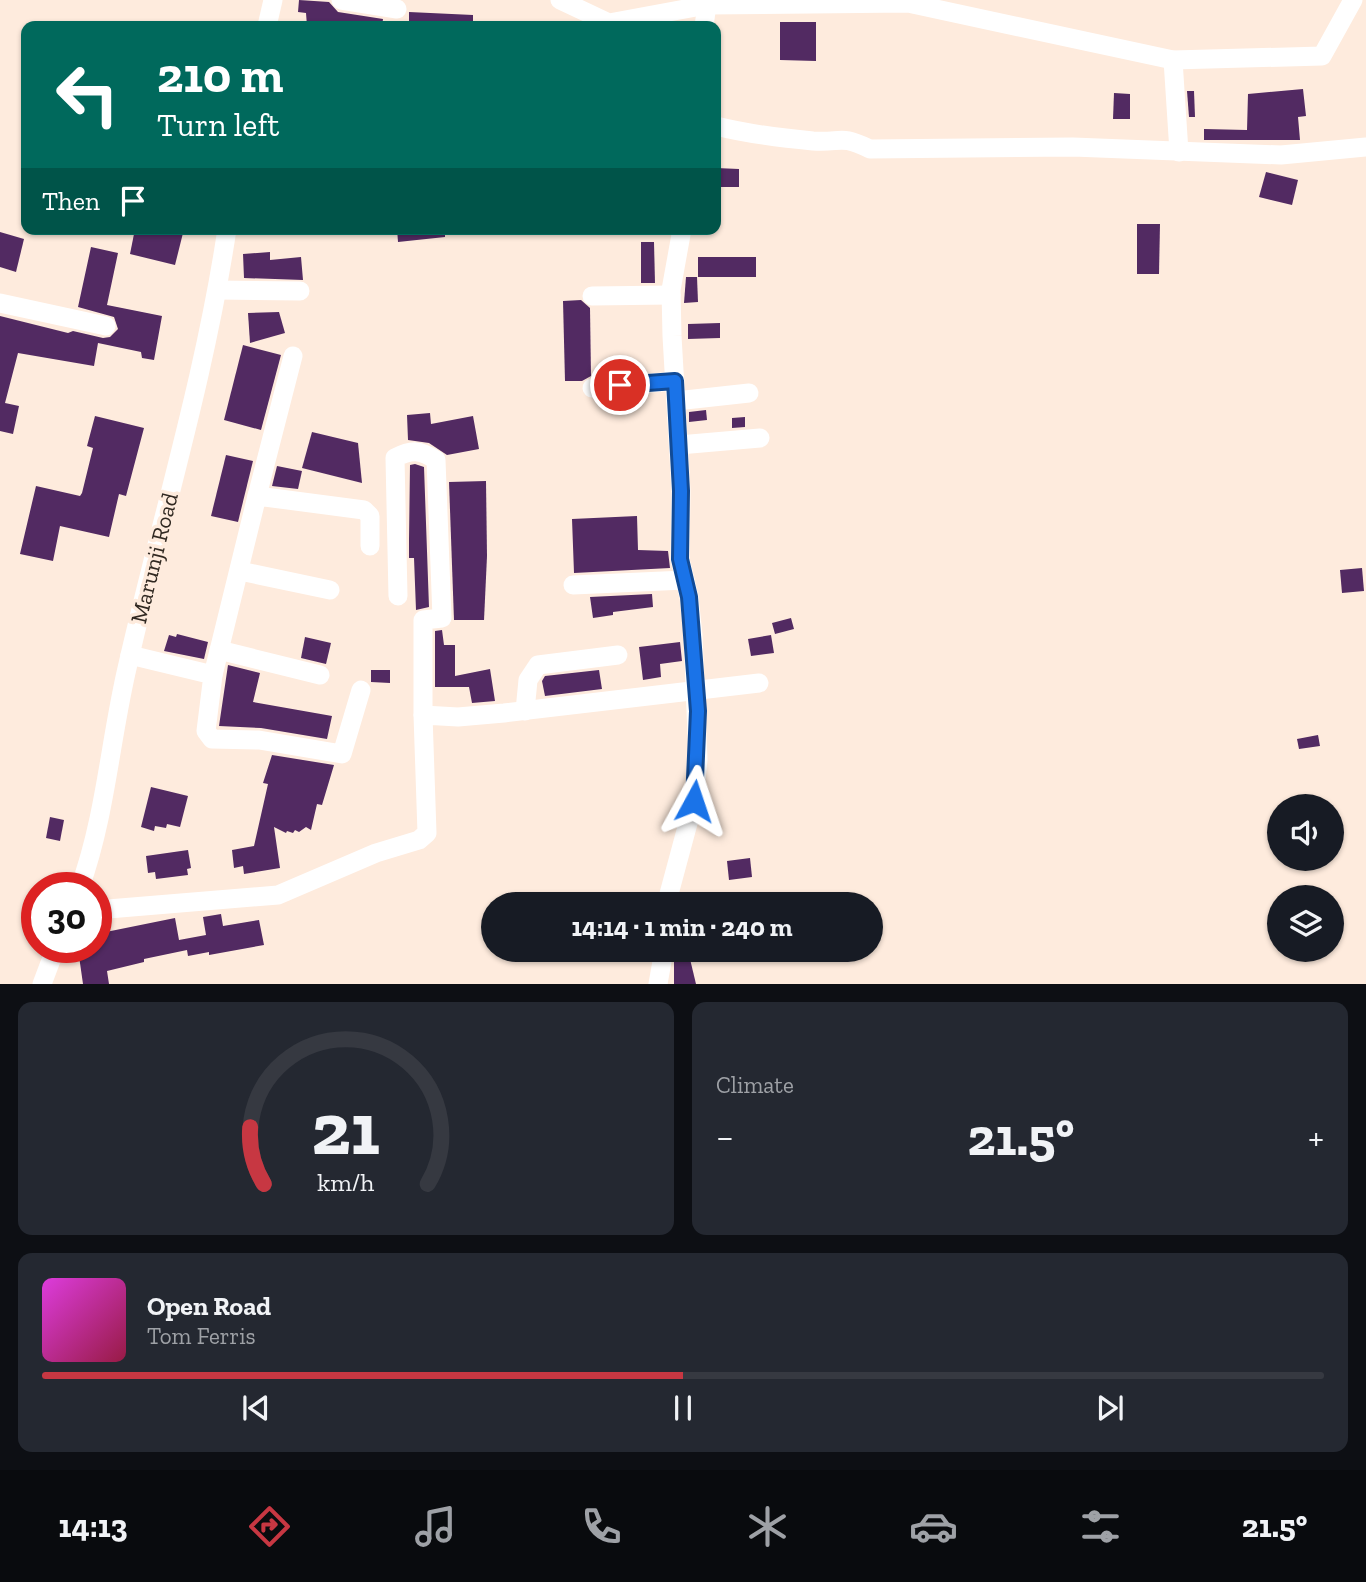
<!DOCTYPE html>
<html lang="en">
<head>
<meta charset="utf-8">
<style>
	:root { --surface:#171b24; --page:#242831; --text:#f1f3f6; --muted:#9ea1a6; --line:#363941; --accent:#c73742 }
	body { margin:0; font-family:"Zilla Slab",serif; background:var(--page); color:var(--text); height:100vh; display:flex; flex-direction:column; font-size:26px; white-space:nowrap }
	* { box-sizing:border-box; margin:0 }
	p { font-size:23px; color:var(--muted) }
	.icon { flex:none; width:38px; height:38px; fill:none; stroke:currentColor; stroke-width:2; stroke-linecap:round; stroke-linejoin:round }
	.map { position:relative; height:984px; overflow:hidden }
	.sheet { display:flex; flex-direction:column; gap:18px; padding:18px; background:#0d0f14; flex:1 }
	.sheet>* { flex:none }
	.hud { position:absolute; left:21px; top:21px; width:700px; height:214px; border-radius:14px; box-shadow:0 2px 5px #0004; background:#00695c; color:#fff; overflow:hidden }
	.controls { position:absolute; left:1267px; top:794px; display:grid; gap:14px }
	.controls a { display:grid; place-items:center; width:77px; height:77px; border-radius:50%; background:var(--surface); box-shadow:0 2px 5px #0004; font-size:35px }
	.speed { position:absolute; left:21px; top:872px; display:flex; gap:14px; font-size:35px; font-weight:700; text-align:center }
	.speed>* { display:grid; place-content:center; width:91px; height:91px; border-radius:50%; background:var(--surface); box-shadow:0 2px 5px #0004; line-height:1 }
	.speed .limit { border:10px solid #d22; background:#fff; color:#111 }
	.pin { position:absolute; display:grid; place-items:center; width:60px; height:60px; color:#fff; margin:-30px; border:4px solid #fff; border-radius:50%; box-shadow:0 2px 7px #0007 }
	.me { position:absolute; width:77px; margin:-38px; rotate:5deg; stroke-linejoin:round; filter:drop-shadow(0 0 5px #0008) }
	.turn { display:flex; align-items:center; gap:24px; height:147px; padding:0 21px; font-size:32px }
	.turn .icon { width:91px; height:91px; stroke-width:2.5 }
	.turn b { display:block; font-size:49px; line-height:60px }
	.then { display:flex; align-items:center; height:66px; padding:0 21px; background:#0003; gap:14px; font-size:26px }
	.big { font-size:52px; font-weight:700; line-height:1.1 }
	.sheet .tile { flex:1; display:flex; flex-direction:column; justify-content:center; gap:10px; min-width:0; padding:0 24px; border-radius:14px; background:var(--page) }
	.sheet .dial { align-items:center; gap:0 }
	.dial svg { height:182px; overflow:visible; fill:none; stroke:var(--line); stroke-width:7; stroke-linecap:round; text-anchor:middle }
	.dial text { fill:var(--text); stroke:none }
	.song { display:flex; align-items:center; gap:21px }
	.cover { width:84px; height:84px; border-radius:10px; background:linear-gradient(135deg,hsl(300 70% 55%),hsl(340 70% 35%)) }
	.played { height:7px; border-radius:4px; background:linear-gradient(90deg,var(--accent) 50%,var(--line) 50%) }
	.keys { display:flex; justify-content:space-around; direction:ltr }
	.heat { display:flex; justify-content:space-between; align-items:center; font-size:38px; direction:ltr }
	.sheet .tiles { flex:1; display:grid; gap:18px; grid-template-columns:1fr 1fr }
	.tile:last-child { grid-column:span 2 }
	.trip { position:absolute; left:481px; top:892px; width:402px; height:70px; border-radius:35px; background:var(--surface); box-shadow:0 2px 5px #0004; font-weight:700; line-height:70px; text-align:center }
	.tabs { display:flex; height:112px; justify-content:space-around; align-items:center; background:#090b0e; color:var(--muted) }
	.tabs .icon { width:49px; height:49px }
	.tabs .selected { color:var(--accent) }
	.tabs b { font-size:32px; color:var(--text) }
	.map>svg:first-child { display:block }
	.building { fill:#522a62 }
	.lines { fill:none; stroke-linecap:round; stroke-linejoin:round }
	.minor { stroke:#fff; stroke-width:19 }
	.route-casing { stroke:#114b97; stroke-width:18 }
	.route { stroke:#1a73e8; stroke-width:12 }
	.labels { text-anchor:middle; dominant-baseline:central; stroke-width:7; stroke-linejoin:round; paint-order:stroke }
	.street-label { font-size:23px; fill:#302821; stroke:#feebdd }
</style>
</head>
<body>
<div class="map">
<svg width="1366" height="984" viewBox="0 0 1366 984">
	<rect width="100%" height="100%" fill="#feebdd"/>
	<g class="building">
		<path d="M299,0l30,2 9,10 45,7 -1,7 -23,-3 -1,3h-51l-1,-13 -8,-1z"/>
		<path d="M409,12l64,3v11h-64z"/>
		<path d="M780,22h36v39l-36,-1z"/>
		<path d="M1303,89l3,27 -8,1 2,23h-96v-11l43,1 1,-36z"/>
		<path d="M1187,91h7l1,26h-6z"/>
		<path d="M1114,93l16,1v25h-17z"/>
		<path d="M716,168l23,1v18h-23z"/>
		<path d="M1266,172l32,8 -6,25 -33,-8z"/>
		<path d="M1137,224h23l-1,50h-22z"/>
		<path d="M135,229h49l-9,36 -45,-11z"/>
		<path d="M397,229h48v8l-47,5z"/>
		<path d="M0,232l24,7 -8,33 -16,-5z"/>
		<path d="M641,242h13l1,41h-14z"/>
		<path d="M91,247l27,6 -11,52 55,11 -8,44 -12,-2 -1,-6 -43,-9 -4,23 -76,-13 -13,50 14,3 -6,28 -13,-3v-115l68,17 5,-2 30,7 7,-1 8,-8 -4,-12 -36,-10z"/>
		<path d="M270,252v8l31,-3 2,23 -59,-2 -1,-24z"/>
		<rect x="698" y="257" width="58" height="20"/>
		<path d="M686,277h11l1,25 -14,1z"/>
		<path d="M581,300l9,8 1,68 -9,5h-17l-2,-80z"/>
		<path d="M279,312l6,21 -35,10 -2,-30z"/>
		<path d="M720,323v15l-32,1v-15z"/>
		<path d="M243,345l38,10 -20,75 -37,-10z"/>
		<path d="M706,410l1,10 -18,2v-10z"/>
		<path d="M430,413l1,11 42,-8 6,33 -32,6 -18,-12 -21,-3 -1,-25z"/>
		<path d="M95,416l49,12 -18,68 -7,-2 -10,43 -49,-11 -7,35 -33,-7 16,-68 44,10 2,-3 11,-45 -6,-2z"/>
		<path d="M745,417v10l-13,1v-10z"/>
		<path d="M312,432l46,11 4,40 -60,-15z"/>
		<path d="M226,455l27,6 -15,61 -27,-6z"/>
		<path d="M415,464l9,3 5,140 -13,3 -2,-52h-5v-18l1,-75z"/>
		<path d="M277,466l25,5 -4,18 -26,-3z"/>
		<path d="M486,481l1,75 -3,64h-30l-5,-138z"/>
		<path d="M637,516l1,34 30,1 2,17 -96,5 -2,-54z"/>
		<path d="M1362,568l2,23 -22,2 -2,-23z"/>
		<path d="M652,594l1,13 -40,5v3l-20,3 -3,-21z"/>
		<path d="M791,618l3,11 -19,5 -3,-11z"/>
		<path d="M442,630l2,15h11v31l35,-7 5,32 -23,2 -3,-16h-34v-56z"/>
		<path d="M177,634l31,8 -4,17 -40,-8 5,-16 7,2z"/>
		<path d="M771,635l3,18 -23,3 -3,-17z"/>
		<path d="M305,637l26,6 -5,21 -25,-6z"/>
		<path d="M680,642l2,19 -22,3 1,13 -18,3 -4,-33z"/>
		<path d="M228,665l32,8 -7,29 79,14 -5,23 -66,-11 -42,-2z"/>
		<path d="M371,670h19v13l-19,-1z"/>
		<path d="M599,670l3,19 -57,7 -3,-15 3,-5z"/>
		<path d="M1318,735l2,11 -21,3 -2,-10z"/>
		<path d="M272,755l62,10 -12,40 -5,-1 -6,26 -5,-3 -7,5 -4,-2 -2,3 -6,-2 -1,2 -12,-6 6,41 -36,6 -1,-8 -9,2 -2,-18 22,-4 14,-62 -5,-1z"/>
		<path d="M151,787l37,9 -8,31 -13,-3 -1,4 -11,-2 -1,5 -13,-4z"/>
		<path d="M50,817l14,3 -4,21 -14,-3z"/>
		<path d="M188,850l3,18 -4,1 1,6 -32,4 -1,-7 -7,1 -2,-17z"/>
		<path d="M750,858l2,19 -23,3 -2,-19z"/>
		<path d="M221,914l2,12 36,-6 5,25 -55,10v-3l-21,4 -1,-6 -43,9v3l-37,9 2,13h-26l-4,-28 9,-2 -1,-7h9v-13l79,-16 4,22 27,-5 -3,-18z"/>
		<path d="M690,959l6,25h-22v-22z"/>
	</g>
	<g class="lines">
		<g class="minor">
			<path d="M341,0l56,9"/>
			<path d="M560,0l49,23 98,-18 201,-2 265,57 149,-4 31,-56"/>
			<path d="M267,26l6,-26"/>
			<path d="M704,26l3,-21"/>
			<path d="M1173,60l6,92"/>
			<path d="M716,126c32,8 64,12 97,15 30,2 26,-7 57,8l203,-2 208,8 85,-8"/>
			<path d="M218,290l82,1"/>
			<path d="M592,296l79,-1"/>
			<path d="M0,303l106,23"/>
			<path d="M592,388l83,-7"/>
			<path d="M676,401l73,-8"/>
			<path d="M679,445l81,-7"/>
			<path d="M257,496l36,-140"/>
			<path d="M240,571l90,19"/>
			<path d="M573,585l112,-5"/>
			<path d="M398,596l-3,-138c17,-9 25,-8 41,2l6,158 -19,2v95"/>
			<path d="M219,650l101,25"/>
			<path d="M130,655l83,20 -7,56 6,8 47,1 83,14 19,-64"/>
			<path d="M213,675l44,-179 107,14 6,6v30"/>
			<path d="M525,711l3,-31 10,-15 80,-10"/>
			<path d="M80,887c26,-72 30,-148 48,-223 33,-145 77,-287 99,-435"/>
			<path d="M666,905l28,-104 4,-41 -5,-125 -4,-38 -9,-38 1,-68 -9,-155 -1,-46 11,-61"/>
			<path d="M96,910l182,-15 98,-42 43,-13 8,-7 -4,-118 35,2 46,-4 255,-30"/>
			<path d="M42,984l14,-37"/>
			<path d="M658,984l6,-34"/>
		</g>
	</g>
	<g class="lines">
		<defs>
			<path id="route" d="M620,385l55,-4 6,110 -1,68 9,38 9,114 -4,90"/>
		</defs>
		<use href="#route" class="route-casing"/>
		<use href="#route" class="route"/>
	</g>
	<g class="labels">
		<g class="street-label">
			<text transform="translate(154 558) rotate(-76)">Marunji Road</text>
		</g>
	</g>
</svg>
<div class="controls">
<a><svg class="icon" aria-label="sound" viewBox="0 0 24 24"><path d="M4 9h4l5-4v14l-5-4H4zM17 9q2 3 0 6"/></svg></a>
<a><svg class="icon" aria-label="layers" viewBox="0 0 24 24"><path d="M12 4l9 5-9 5-9-5zM3 14l9 5 9-5"/></svg></a>
</div>
<div class="speed"><div class="limit">30</div></div>
<div class="pin" style="left:620px;top:385px;background:#d93025"><svg class="icon" aria-label="arrive" viewBox="0 0 24 24"><path d="M6 21V4h12l-3 4 3 4H6"/></svg></div>
<svg class="me" style="left:694px;top:801px" viewBox="-20 -20 40 40"><path d="M0-17L14 15 0 8-14 15z" fill="#1a73e8" stroke="#fff" stroke-width="4"/></svg>
<div class="trip">14:14 · 1 min · 240 m</div>
<div class="hud">
<div class="turn"><svg class="icon" aria-label="left" viewBox="0 0 24 24"><path d="M17 20v-9H6M10 6l-5 5 5 5"/></svg><div><b>210 m</b>Turn left</div></div>
<div class="then">Then<svg class="icon" aria-label="arrive" viewBox="0 0 24 24"><path d="M6 21V4h12l-3 4 3 4H6"/></svg></div>
</div>
</div>
<section class="sheet">
<div class="tiles">
<div class="tile dial"><svg viewBox="0 0 100 80">
<path d="M14 69A42 42 0 1 1 86 69"/>
<path d="M14 69A42 42 0 0 1 8 44" stroke="#c73742"/>
<text x="50" y="56" font-size="32" font-weight="700">21</text>
<text x="50" y="72" font-size="11">km/h</text>
</svg></div>
<div class="tile"><p>Climate</p>
<div class="heat"><a>−</a><b class="big">21.5°</b><a>+</a></div>
</div>
<div class="tile">
<div class="song"><i class="cover"></i><div><b>Open Road</b><p>Tom Ferris</p></div></div>
<div class="played"></div>
<div class="keys"><svg class="icon" aria-label="previous" viewBox="0 0 24 24"><path d="M18 5L8 12l10 7zM5 5v14"/></svg><svg class="icon" aria-label="pause" viewBox="0 0 24 24"><path d="M8 5v14M16 5v14"/></svg><svg class="icon" aria-label="next" viewBox="0 0 24 24"><path d="M6 5l10 7-10 7zM19 5v14"/></svg></div>
</div>
</div>
</section>
<nav class="tabs">
<b>14:13</b>
<svg class="icon selected" aria-label="directions" viewBox="0 0 24 24"><path d="M12 3l9 9-9 9-9-9zM9 14v-3h6M13 9l2 2-2 2"/></svg>
<svg class="icon" aria-label="music" viewBox="0 0 24 24"><path d="M9 18V5l10-2v13"/><circle cx="6" cy="18" r="3"/><circle cx="16" cy="16" r="3"/></svg>
<svg class="icon" aria-label="phone" viewBox="0 0 24 24"><path d="M5 4h4l2 5-3 2q2 4 5 5l2-3 5 2v4C11 20 4 13 5 4z"/></svg>
<svg class="icon" aria-label="climate" viewBox="0 0 24 24"><path d="M12 3v18M4 7l16 10M4 17L20 7"/></svg>
<svg class="icon" aria-label="car" viewBox="0 0 24 24"><path d="M5 17H2v-5l4-1 3-4h7l3 4 3 1v5h-3M9 17h6M6 11h13"/><circle cx="7" cy="17" r="2"/><circle cx="17" cy="17" r="2"/></svg>
<svg class="icon" aria-label="filters" viewBox="0 0 24 24"><path d="M4 7h16M4 17h16"/><circle cx="9" cy="7" r="2"/><circle cx="15" cy="17" r="2"/></svg>
<b>21.5°</b>
</nav>
</body>
</html>
